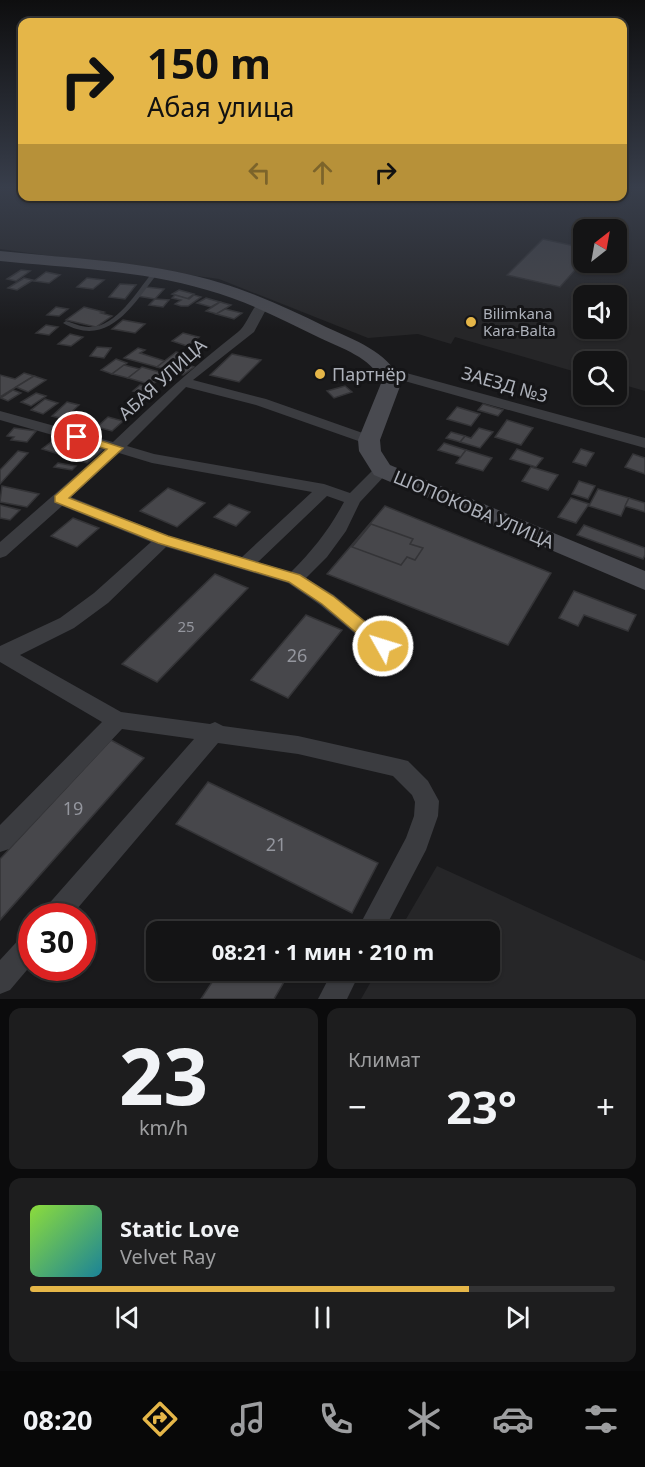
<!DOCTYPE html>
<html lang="ru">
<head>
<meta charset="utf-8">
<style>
	:root { --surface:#141415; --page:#1d1d1e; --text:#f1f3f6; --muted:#9d9ea0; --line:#333334; --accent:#e5b648 }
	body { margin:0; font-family:"Noto Sans",sans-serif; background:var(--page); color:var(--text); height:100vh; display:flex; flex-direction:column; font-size:22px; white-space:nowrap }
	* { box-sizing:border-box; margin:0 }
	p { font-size:20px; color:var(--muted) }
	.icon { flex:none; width:33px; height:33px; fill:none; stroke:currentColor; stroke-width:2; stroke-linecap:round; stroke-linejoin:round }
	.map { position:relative; height:999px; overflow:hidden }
	.panel { display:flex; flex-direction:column; gap:9px; padding:9px; background:#0b0b0c; flex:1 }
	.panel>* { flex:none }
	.guide { position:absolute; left:18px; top:18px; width:609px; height:183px; border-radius:12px; box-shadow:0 2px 4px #0004,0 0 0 2px var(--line); background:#e5b648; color:#111; overflow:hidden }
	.needle { width:39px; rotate:31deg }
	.fabs { position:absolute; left:573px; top:219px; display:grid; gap:12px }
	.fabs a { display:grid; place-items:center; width:54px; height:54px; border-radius:12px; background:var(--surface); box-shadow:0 2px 4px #0004,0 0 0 2px var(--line); font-size:30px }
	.speed { position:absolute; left:18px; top:903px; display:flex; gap:12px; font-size:30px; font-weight:700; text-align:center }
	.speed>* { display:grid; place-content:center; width:78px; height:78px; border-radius:50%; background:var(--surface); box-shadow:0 2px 4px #0004,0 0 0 2px var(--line); line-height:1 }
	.speed .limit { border:9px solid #d22; background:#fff; color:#111 }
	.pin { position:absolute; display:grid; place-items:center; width:51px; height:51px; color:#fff; margin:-26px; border:3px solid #fff; border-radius:50%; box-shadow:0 2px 6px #0007 }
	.me { position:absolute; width:66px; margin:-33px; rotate:309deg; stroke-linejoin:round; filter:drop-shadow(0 0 4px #0008) }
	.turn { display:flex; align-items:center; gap:21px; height:126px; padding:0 30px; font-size:27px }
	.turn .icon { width:78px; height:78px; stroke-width:2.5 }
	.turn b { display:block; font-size:42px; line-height:51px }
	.lanes { display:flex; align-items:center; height:57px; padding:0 30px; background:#0003; justify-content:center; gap:30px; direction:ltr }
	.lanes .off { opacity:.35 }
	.big { font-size:45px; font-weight:700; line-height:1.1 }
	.panel .widget { flex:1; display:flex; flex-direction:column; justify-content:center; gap:9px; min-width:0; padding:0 21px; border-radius:12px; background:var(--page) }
	.panel .dial { align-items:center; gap:0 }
	.dial b { font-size:78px; line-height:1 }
	.song { display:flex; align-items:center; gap:18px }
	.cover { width:72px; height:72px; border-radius:9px; background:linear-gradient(135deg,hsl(90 70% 55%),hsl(190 70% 35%)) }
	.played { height:6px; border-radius:3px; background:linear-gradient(90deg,var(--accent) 75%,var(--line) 75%) }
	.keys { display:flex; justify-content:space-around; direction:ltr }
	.heat { display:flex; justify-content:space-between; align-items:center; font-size:33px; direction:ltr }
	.panel .tiles { flex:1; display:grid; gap:9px; grid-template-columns:1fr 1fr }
	.widget:last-child { grid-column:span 2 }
	.trip { position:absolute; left:146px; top:921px; width:354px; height:60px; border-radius:12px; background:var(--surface); box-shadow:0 2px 4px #0004,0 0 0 2px var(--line); font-weight:700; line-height:60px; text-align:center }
	.dock { display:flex; height:96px; justify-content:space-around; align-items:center; background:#080808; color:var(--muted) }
	.dock .icon { width:42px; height:42px }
	.dock .on { color:var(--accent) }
	.dock b { font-size:27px; color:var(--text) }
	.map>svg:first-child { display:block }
	.built { fill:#262628; fill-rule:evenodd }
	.building { fill:#47474b; stroke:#343437; stroke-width:1.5 }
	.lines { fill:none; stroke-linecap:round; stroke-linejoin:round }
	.lane { fill:#3b3c40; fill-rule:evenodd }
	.street { fill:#3b3c40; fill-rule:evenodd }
	.secondary { fill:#494a50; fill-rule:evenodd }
	.route { fill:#e5b648; stroke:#95762f; stroke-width:1.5 }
	.poi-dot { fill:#e5b648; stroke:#151517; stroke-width:2 }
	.labels { text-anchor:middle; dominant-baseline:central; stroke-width:6; stroke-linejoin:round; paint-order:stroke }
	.far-poi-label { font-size:15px; fill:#adb1ba; stroke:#151517; text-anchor:start }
	.number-label { font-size:15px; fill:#94969e }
	.poi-label { font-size:18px; fill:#adb1ba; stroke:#151517; text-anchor:start }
	.street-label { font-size:18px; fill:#adb1ba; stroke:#151517 }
	.near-number-label { font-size:18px; fill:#94969e }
</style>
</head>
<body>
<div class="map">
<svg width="645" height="999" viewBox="0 0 645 999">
	<rect width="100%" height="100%" fill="#1a1a1c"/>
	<g class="built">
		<path d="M0,189h22v7h600l1,-7h22v202l-28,-8 -1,-21h-32l-1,12 -128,-37 -4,7 -33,-10 -50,4 -149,-59 -219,-30zM584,230h32v32h-32zM584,296h32v32h-32z"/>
		<path d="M437,866l208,95v38h-284l16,-28 112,-1v-38l-90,-1z"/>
	</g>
	<g class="building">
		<path d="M543,239l41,9v12l-24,27 -53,-12z"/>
		<path d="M21,270l9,1 -14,10 -9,-2z"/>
		<path d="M46,272l14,3 -11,8 -15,-2z"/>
		<path d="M24,278l9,2 -16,10 -9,-2z"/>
		<path d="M87,278l17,2 -11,9 -16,-2z"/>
		<path d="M120,284l16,1 -11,14 -16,-2z"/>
		<path d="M146,287l18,2 -9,10 -18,-3z"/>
		<path d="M179,290l15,4 -7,5 -15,-5z"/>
		<path d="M175,295l14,4 5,-4 7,2 -13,9h-7l-6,-2 6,-4 -9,-2z"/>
		<path d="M206,298l14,4 -9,5 -14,-4z"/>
		<path d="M155,299l14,1 -6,7 -14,-2z"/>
		<path d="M220,302l11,3 -14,9 -11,-3z"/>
		<path d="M56,307l12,2 -9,7 -12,-1z"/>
		<path d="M84,307l20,5 -3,1 11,3 -16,11 -30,-7z"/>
		<path d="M225,309l17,4 -8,6 -18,-5z"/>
		<path d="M123,320l22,4 -10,9 -23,-4z"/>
		<path d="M46,325l12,2 -9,8 -13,-2z"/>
		<path d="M183,333l16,4 -12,9 -15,-5z"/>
		<path d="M70,334l13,3 -12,9 -13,-2z"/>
		<path d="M97,347l14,1 -7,10 -14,-2z"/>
		<path d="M138,348l7,2 -5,3 25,8 -8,6 -33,-9z"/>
		<path d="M176,352l19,5 -9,7 8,3 -11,8 -26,-8z"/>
		<path d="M232,354l29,6 -22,22 -29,-7z"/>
		<path d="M116,359l11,4 -15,11 -11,-4z"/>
		<path d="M124,365l16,4 -12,9 -16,-4z"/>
		<path d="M142,367l24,7 -14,11 -24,-7z"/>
		<path d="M24,373l10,3 -34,21v-22l15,4z"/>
		<path d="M34,376l12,4 -18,12 -12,-5z"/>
		<path d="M140,385l17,4 -6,6 -18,-4z"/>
		<path d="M345,386l7,6 -18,6 -7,-7z"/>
		<path d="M13,390l8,3 -13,8 -7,-3z"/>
		<path d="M36,393l10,3 -15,10 -10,-4z"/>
		<path d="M45,399l13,4 -15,11 -12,-4z"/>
		<path d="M67,402l12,3 -15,14 -12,-3z"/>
		<path d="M483,404l20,6 -5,6 -20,-6z"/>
		<path d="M457,407l23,7 -9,12 -24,-7z"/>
		<path d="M108,417l15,4 -11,10 -15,-4z"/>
		<path d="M507,420l26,8 -12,17 -26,-8z"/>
		<path d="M14,428l22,3 -9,11 -16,-2 3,-3 -7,-1z"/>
		<path d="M479,428l14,4 -13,16 -20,-6 5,-6 6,2z"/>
		<path d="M451,432l14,4 -5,6 -14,-4z"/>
		<path d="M55,439l19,6 -12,10 -20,-6z"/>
		<path d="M444,443l22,7 -5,7 -23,-7z"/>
		<path d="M86,444l18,5 -17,14 -25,-8 12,-10 8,2z"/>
		<path d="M517,449l26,9 -7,9 -26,-8z"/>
		<path d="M581,449l13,4 -8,13 -13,-4z"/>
		<path d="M466,450l26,8 -9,13 -27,-8z"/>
		<path d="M18,451l10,2 -28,31v-14z"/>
		<path d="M633,454l12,4v16l-20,-7z"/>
		<path d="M58,463l18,3 -4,4 -18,-3z"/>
		<path d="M531,467l27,8 -10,15 -26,-9z"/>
		<path d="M579,481l16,5 -7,13 -16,-5z"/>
		<path d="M2,486l37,8 -12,13 -27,-5z"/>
		<path d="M168,488l37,15 -28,24 -37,-16z"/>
		<path d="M598,489l31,9 -8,18 -32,-10z"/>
		<path d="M571,498l18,6 -13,19 -18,-6z"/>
		<path d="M629,498l16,5v9l-20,-6z"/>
		<path d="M229,504l21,8 -14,14 -22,-9z"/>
		<path d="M0,505l20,5 -10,10 -10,-2z"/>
		<path d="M385,506l166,67 -43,72 -181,-71z"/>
		<path d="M73,518l26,10 -22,19 -26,-11z"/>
		<path d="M371,524l42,15 -3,5 13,4 -8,12 -8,-3 -6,8 -49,-18z"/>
		<path d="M584,525l61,23v7l-2,4 -66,-24z"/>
		<path d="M215,574l33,14 -91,94 -35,-18z"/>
		<path d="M574,591l62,24 -8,16 -44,-16 -6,11 -19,-8z"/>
		<path d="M306,615l36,15 -54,68 -37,-18z"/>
		<path d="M111,740l33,18 -144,162v-61z"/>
		<path d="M208,782l170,81 -26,50 -176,-89z"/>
		<path d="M220,970h71l-17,29h-73z"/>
	</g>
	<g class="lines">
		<path class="lane" d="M152,273l5,1c-24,31 -49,75 -94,49l3,-2c7,2 15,6 23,6 27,1 48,-36 63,-54z"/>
		<g class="street">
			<path d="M263,300l6,4 -15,28 -61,48 73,19 108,38 3,3 -3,3h-10l-108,-38 -70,-18 -59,59 27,8 170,30 26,9 26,-26h12l2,3 -30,32 -14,29 -19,26 -21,21 28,17 56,46 3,5 -3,5 -7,2 -7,-2 -56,-46 -32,-22 -122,-36 -58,56 -34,25 -54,27 101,57 89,12 5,-2 8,4 75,10 102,23 8,2 20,20 11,20 -1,15 -12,34 -43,82h-27l50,-94 8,-22 1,-14 -3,-7 -19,-19 -95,-22 -80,-11 -147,173h-29l4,-9 148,-168 -72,-10 -113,120 -9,3v-27l102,-103 -102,-60v-16l60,-28 34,-25 57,-51 -89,-36 -56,50 -6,2v-16l105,-92 -105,-30v-9l113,31c41,-39 80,-75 125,-110 10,-8 14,-28 25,-32zM119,453l33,10 160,29 -70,65 -73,-21 -98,-39zM327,496l17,6c-15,28 -31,48 -53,70l-33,-10z"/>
			<path d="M388,368l257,70v10l-262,-73v-6z"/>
			<path d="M32,931v33l-22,26 -10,4v-34l23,-25z"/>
			<path d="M333,970h28l-14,29h-29z"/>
		</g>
		<path class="secondary" d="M0,251c74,8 149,10 221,32 36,11 71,27 105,44 30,14 59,23 76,54l-22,59 1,11 9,14 255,106v19l-271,-115 -15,-24 -1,-11 24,-59c-12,-24 -39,-32 -62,-43 -37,-18 -73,-37 -113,-48 -67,-20 -138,-22 -207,-29z"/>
	</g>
	<linearGradient id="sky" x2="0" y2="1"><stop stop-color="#0e0e0f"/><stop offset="0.57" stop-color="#383e4b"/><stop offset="1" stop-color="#383e4b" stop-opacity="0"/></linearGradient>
	<rect width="645" height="329" fill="url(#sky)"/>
	<path class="route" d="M77,433l46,15 -54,50 99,38 132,39 33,21 56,45 2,5 -2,4h-12l-55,-46 -33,-22 -131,-39 -103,-41v-6l52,-47 -34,-9v-6z"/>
	<g class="poi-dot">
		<circle cx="471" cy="322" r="6"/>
		<circle cx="320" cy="374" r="6"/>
	</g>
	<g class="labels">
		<g class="far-poi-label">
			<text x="483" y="313">Bilimkana<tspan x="483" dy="17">Kara-Balta</tspan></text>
		</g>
		<g class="number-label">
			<text x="186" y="626">25</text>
		</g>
		<g class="poi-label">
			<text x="332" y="374">Партнёр</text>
		</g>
		<g class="street-label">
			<text transform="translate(162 379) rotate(-42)">АБАЯ УЛИЦА</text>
			<text transform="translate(505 384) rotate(16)">ЗАЕЗД №3</text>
			<text transform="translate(474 509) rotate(23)">ШОПОКОВА УЛИЦА</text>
		</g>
		<g class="near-number-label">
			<text x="297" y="655">26</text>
			<text x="73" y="808">19</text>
			<text x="276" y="844">21</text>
		</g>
	</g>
</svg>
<div class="fabs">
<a><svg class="needle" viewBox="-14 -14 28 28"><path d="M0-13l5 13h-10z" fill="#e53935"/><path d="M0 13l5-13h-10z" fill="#9d9ea0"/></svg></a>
<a><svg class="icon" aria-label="sound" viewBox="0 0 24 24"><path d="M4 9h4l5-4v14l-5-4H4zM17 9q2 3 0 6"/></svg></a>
<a><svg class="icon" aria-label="search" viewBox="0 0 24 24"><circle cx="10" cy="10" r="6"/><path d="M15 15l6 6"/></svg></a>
</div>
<div class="speed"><div class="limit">30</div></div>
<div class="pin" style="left:77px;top:437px;background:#d93025"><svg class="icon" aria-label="arrive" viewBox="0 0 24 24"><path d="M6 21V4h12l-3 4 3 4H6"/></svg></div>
<svg class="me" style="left:383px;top:646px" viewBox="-20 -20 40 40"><circle r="17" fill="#e5b648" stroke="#fff" stroke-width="3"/><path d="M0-11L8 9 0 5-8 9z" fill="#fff"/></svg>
<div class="trip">08:21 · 1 мин · 210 m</div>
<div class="guide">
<div class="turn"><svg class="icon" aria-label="right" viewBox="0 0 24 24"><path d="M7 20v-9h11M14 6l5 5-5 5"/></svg><div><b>150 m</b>Абая улица</div></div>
<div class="lanes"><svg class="icon off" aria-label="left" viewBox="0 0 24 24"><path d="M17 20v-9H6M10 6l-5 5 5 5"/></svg><svg class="icon off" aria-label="ahead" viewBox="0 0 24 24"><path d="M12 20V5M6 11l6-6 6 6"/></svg><svg class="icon" aria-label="right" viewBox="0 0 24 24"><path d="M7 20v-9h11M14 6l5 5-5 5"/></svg></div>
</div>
</div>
<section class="panel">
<div class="tiles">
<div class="widget dial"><b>23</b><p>km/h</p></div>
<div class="widget"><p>Климат</p>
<div class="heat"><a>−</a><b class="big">23°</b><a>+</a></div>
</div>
<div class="widget">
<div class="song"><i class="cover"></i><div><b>Static Love</b><p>Velvet Ray</p></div></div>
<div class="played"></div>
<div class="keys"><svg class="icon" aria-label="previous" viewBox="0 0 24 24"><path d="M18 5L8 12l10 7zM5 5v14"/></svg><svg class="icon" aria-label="pause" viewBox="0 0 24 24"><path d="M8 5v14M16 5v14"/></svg><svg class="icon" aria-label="next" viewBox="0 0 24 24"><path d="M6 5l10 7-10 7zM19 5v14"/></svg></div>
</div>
</div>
</section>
<nav class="dock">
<b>08:20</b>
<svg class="icon on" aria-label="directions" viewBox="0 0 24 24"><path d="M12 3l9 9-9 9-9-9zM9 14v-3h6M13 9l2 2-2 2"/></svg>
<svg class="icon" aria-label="music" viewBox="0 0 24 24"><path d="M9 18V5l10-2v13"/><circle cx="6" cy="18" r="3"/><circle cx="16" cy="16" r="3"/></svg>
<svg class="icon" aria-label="phone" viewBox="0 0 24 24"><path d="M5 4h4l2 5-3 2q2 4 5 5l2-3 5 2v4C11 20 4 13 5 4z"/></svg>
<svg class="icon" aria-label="climate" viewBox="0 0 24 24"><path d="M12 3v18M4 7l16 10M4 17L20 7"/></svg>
<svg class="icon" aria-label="car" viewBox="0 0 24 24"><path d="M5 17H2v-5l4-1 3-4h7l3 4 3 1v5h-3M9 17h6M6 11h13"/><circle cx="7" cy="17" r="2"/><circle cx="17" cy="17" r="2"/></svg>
<svg class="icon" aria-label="filters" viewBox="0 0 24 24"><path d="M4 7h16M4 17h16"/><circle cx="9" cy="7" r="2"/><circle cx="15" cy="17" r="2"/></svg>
</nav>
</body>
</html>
